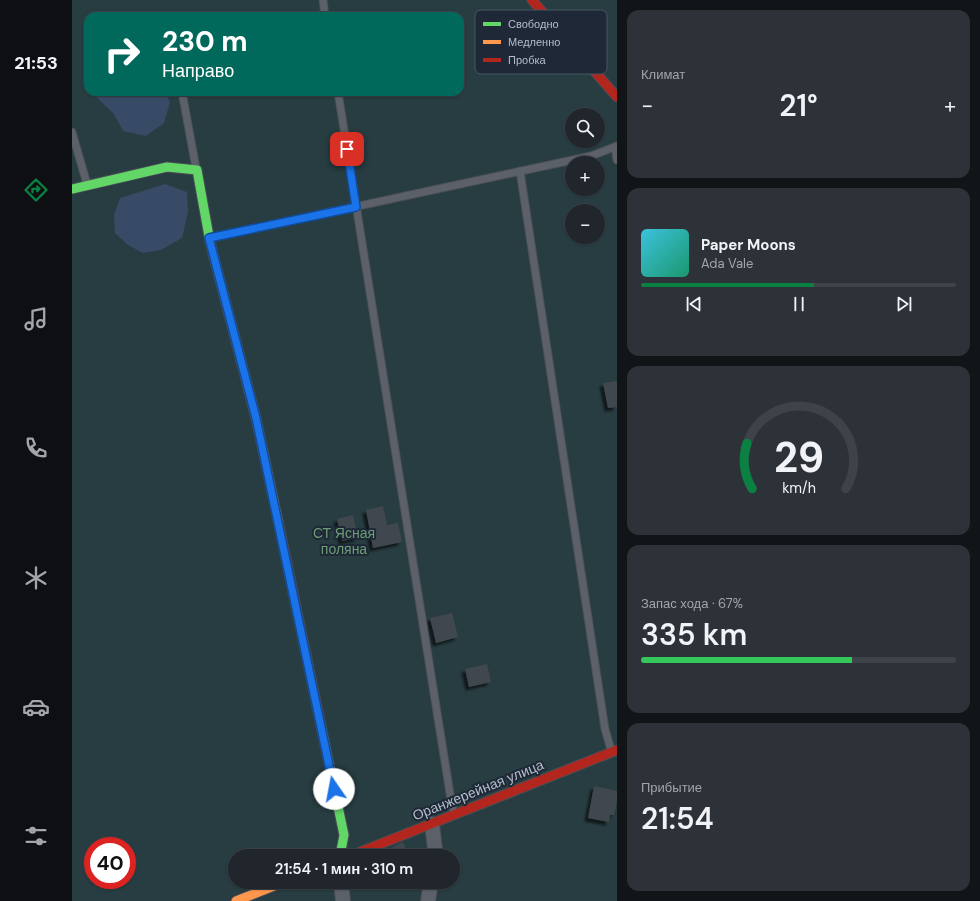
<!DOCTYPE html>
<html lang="ru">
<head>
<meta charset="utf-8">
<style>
	:root { --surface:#20262c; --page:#2d3238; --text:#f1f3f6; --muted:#a2a5a9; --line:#3d4348; --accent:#0b8043 }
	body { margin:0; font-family:"DM Sans",sans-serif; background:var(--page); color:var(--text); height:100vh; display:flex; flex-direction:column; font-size:15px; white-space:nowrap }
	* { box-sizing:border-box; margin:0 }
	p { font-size:13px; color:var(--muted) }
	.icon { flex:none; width:22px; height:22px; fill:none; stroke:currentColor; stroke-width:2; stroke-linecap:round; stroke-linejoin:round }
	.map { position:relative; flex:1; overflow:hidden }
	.drawer { display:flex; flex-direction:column; gap:10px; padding:10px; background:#121518; width:363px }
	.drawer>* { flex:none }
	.hud { position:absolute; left:12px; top:12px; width:380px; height:84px; border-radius:12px; box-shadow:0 1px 3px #0004,0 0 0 1px var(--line); background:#00695c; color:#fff; overflow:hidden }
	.tools { position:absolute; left:493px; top:108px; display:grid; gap:8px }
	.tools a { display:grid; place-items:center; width:40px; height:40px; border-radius:50%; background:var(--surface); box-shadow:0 1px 3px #0004,0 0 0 1px var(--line); font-size:20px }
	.speed { position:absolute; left:12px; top:837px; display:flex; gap:8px; font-size:20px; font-weight:700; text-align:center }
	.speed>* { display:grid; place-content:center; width:52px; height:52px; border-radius:50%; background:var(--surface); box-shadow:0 1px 3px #0004,0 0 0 1px var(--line); line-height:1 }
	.speed .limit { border:6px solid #d22; background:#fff; color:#111 }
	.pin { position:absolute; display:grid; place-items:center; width:34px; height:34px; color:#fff; margin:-17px; border-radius:8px; box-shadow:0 2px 6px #0006 }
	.me { position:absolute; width:44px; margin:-22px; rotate:348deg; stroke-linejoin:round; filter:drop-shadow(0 0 3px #0008) }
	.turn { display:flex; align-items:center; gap:14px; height:84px; padding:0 12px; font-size:18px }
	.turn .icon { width:52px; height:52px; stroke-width:2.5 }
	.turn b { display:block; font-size:28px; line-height:34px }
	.big { font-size:30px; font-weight:600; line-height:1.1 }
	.drawer .tile { flex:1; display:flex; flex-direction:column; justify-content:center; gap:6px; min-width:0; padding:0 14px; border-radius:12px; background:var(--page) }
	.drawer .dial { align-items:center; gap:0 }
	.dial svg { height:104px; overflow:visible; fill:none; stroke:var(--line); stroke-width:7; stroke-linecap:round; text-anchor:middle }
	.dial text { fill:var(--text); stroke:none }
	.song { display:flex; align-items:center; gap:12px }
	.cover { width:48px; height:48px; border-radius:6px; background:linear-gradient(135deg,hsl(190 70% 55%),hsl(160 70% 35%)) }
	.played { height:4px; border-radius:2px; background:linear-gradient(90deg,var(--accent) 55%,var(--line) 55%) }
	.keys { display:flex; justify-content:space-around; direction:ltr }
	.heat { display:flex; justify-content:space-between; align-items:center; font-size:22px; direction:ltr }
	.charge { height:6px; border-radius:3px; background:linear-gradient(90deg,#34c759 67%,var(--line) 0) }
	.trip { position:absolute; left:156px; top:849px; width:232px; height:40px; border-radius:20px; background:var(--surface); box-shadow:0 1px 3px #0004,0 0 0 1px var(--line); font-weight:600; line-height:40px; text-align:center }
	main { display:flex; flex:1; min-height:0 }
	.tab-bar { display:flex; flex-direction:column; width:72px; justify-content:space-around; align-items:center; background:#0d0f12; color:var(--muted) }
	.tab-bar .icon { width:28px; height:28px }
	.tab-bar .current { color:var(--accent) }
	.tab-bar b { font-size:18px; color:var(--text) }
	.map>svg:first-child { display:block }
	.green { fill:#273d41; fill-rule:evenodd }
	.water { fill:#384b66 }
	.building { fill:#41474f; filter:url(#shadow) }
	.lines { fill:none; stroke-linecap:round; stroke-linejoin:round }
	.lane-casing { stroke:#494e55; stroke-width:9 }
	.street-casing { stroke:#494e55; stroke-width:16 }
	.fast-casing { stroke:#494e55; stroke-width:11 }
	.slow-casing { stroke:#494e55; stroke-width:11 }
	.jam-casing { stroke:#494e55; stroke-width:11 }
	.lane { stroke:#5c6068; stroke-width:7 }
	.street { stroke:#5c6068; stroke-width:14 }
	.fast { stroke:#63d668; stroke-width:9 }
	.slow { stroke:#ff974d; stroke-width:9 }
	.jam { stroke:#b3261e; stroke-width:9 }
	.route-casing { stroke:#114b97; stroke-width:10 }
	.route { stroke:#1a73e8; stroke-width:7 }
	.labels { text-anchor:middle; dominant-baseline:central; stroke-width:4; stroke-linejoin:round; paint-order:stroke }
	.park-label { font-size:14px; fill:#6c9d77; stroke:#1e2836 }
	.street-label { font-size:14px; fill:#b5becb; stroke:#1e2836 }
	.key { fill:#1e2836; stroke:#4b5563; stroke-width:1 }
	.key-label { font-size:11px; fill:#b5becb }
</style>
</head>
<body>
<main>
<nav class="tab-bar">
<b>21:53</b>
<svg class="icon current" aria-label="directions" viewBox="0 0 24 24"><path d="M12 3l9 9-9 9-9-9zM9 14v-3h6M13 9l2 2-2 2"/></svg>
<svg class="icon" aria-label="music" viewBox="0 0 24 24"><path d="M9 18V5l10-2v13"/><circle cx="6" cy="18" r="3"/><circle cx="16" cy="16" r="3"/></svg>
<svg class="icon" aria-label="phone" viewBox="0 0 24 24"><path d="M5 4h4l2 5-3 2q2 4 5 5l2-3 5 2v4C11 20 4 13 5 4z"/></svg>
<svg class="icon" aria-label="climate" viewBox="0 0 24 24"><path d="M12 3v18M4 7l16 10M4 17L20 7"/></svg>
<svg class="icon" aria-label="car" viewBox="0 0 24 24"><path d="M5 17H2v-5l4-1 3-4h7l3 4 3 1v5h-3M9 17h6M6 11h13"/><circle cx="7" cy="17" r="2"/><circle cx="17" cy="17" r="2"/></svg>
<svg class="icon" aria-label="filters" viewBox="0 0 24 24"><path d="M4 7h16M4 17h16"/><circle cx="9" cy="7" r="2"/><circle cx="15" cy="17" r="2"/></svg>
</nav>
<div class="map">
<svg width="545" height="901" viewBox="0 0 545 901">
	<defs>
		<filter id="shadow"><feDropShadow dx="-3.5" dy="3.5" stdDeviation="1" flood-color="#0009"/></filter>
	</defs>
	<rect width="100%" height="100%" fill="#2a323b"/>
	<path class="green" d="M0,0h545v901h-545zM16,16h372v76h-372zM500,115h26v26h-26zM500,163h26v26h-26zM500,211h26v26h-26zM21,846h34v34h-34zM163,856h218v26h-218z"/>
	<g class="water">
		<path d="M19,92h74l5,10 -6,21 -18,13 -23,-5 -9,-17z"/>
		<path d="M93,184l22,8 1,20 -6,26 -21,12 -18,3 -15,-8 -13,-12 -1,-18 6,-17z"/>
	</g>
	<g class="building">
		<path d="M545,381v26l-9,1 -5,-25z"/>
		<path d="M311,506l4,19 11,-2 4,19 -29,6 -7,-38z"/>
		<path d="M281,515l5,23 -16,3 -5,-22z"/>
		<path d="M380,613l6,24 -22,6 -6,-25z"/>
		<path d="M415,664l4,18 -22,5 -4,-18z"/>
		<path d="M522,786l23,5v10l-3,14h-4l-1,7 -21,-4z"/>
		<path d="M331,842l6,14h-34z"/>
	</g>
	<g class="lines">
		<defs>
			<g id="lane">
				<path d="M251,0l2,16"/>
				<path d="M110,92l14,76"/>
				<path d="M266,92l113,708 3,13"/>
				<path d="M0,132l15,52"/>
				<path d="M543,147l2,13"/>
				<path d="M448,171l85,558 6,21"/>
				<path d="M138,238l381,-82 26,-10"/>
			</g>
			<g id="street">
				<path d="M360,824l3,25 -1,7"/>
				<path d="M269,882l2,19"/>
				<path d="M356,901l3,-19"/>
			</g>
			<g id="fast">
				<path d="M0,189l95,-22 30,3 13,72"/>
				<path d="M249,726l23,109 -4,21"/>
			</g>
			<g id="slow">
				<path d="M138,242l46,176 22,103"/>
				<path d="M164,901l48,-19"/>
			</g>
			<g id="jam">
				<path d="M460,0l85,97"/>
				<path d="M206,521l43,205"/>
				<path d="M278,856l267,-106"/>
			</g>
		</defs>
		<use href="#lane" class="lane-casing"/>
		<use href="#street" class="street-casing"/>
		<use href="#fast" class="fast-casing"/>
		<use href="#slow" class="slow-casing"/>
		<use href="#jam" class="jam-casing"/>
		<use href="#lane" class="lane"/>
		<use href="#street" class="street"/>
		<use href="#fast" class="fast"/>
		<use href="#slow" class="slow"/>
		<use href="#jam" class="jam"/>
	</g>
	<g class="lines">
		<defs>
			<path id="route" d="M262,789l-78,-371 -47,-180 147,-31 -9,-58"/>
		</defs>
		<use href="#route" class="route-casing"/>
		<use href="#route" class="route"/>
	</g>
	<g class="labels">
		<g class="park-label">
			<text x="272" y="533">СТ Ясная<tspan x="272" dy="16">поляна</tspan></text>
		</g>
		<g class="street-label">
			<text transform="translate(406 790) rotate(-22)">Оранжерейная улица</text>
		</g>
	</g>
	<rect x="403" y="10" width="132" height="64" rx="6" class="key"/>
	<rect x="411" y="22" width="18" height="4" fill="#63d668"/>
	<rect x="411" y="40" width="18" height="4" fill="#ff974d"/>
	<rect x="411" y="58" width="18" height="4" fill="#b3261e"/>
	<g class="key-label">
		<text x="436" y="28">Свободно</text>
		<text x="436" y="46">Медленно</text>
		<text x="436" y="64">Пробка</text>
	</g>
</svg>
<div class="tools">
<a><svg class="icon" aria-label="search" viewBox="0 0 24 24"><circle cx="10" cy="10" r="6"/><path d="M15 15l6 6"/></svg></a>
<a>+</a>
<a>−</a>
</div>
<div class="speed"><div class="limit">40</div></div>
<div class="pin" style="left:275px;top:149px;background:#d93025"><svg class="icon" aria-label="arrive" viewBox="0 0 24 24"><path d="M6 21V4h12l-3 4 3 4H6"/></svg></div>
<svg class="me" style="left:262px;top:789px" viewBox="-20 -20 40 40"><circle r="19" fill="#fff"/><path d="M0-13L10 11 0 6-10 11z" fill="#1a73e8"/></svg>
<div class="trip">21:54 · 1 мин · 310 m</div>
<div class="hud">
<div class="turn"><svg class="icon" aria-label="right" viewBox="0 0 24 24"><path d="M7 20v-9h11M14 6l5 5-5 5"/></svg><div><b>230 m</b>Направо</div></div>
</div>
</div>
<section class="drawer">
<div class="tile"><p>Климат</p>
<div class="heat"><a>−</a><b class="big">21°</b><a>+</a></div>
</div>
<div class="tile">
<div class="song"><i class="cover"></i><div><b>Paper Moons</b><p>Ada Vale</p></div></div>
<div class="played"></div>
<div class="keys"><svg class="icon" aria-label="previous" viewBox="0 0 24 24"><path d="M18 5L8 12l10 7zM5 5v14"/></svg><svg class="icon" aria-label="pause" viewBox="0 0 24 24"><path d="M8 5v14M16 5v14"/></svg><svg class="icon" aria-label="next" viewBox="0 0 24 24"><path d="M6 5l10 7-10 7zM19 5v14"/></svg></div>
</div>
<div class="tile dial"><svg viewBox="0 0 100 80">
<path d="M14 69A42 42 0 1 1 86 69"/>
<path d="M14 69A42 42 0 0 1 10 34" stroke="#0b8043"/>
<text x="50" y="56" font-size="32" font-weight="700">29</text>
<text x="50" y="72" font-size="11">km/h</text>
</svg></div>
<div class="tile"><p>Запас хода · 67%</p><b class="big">335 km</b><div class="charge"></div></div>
<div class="tile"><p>Прибытие</p><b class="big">21:54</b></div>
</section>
</main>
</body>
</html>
